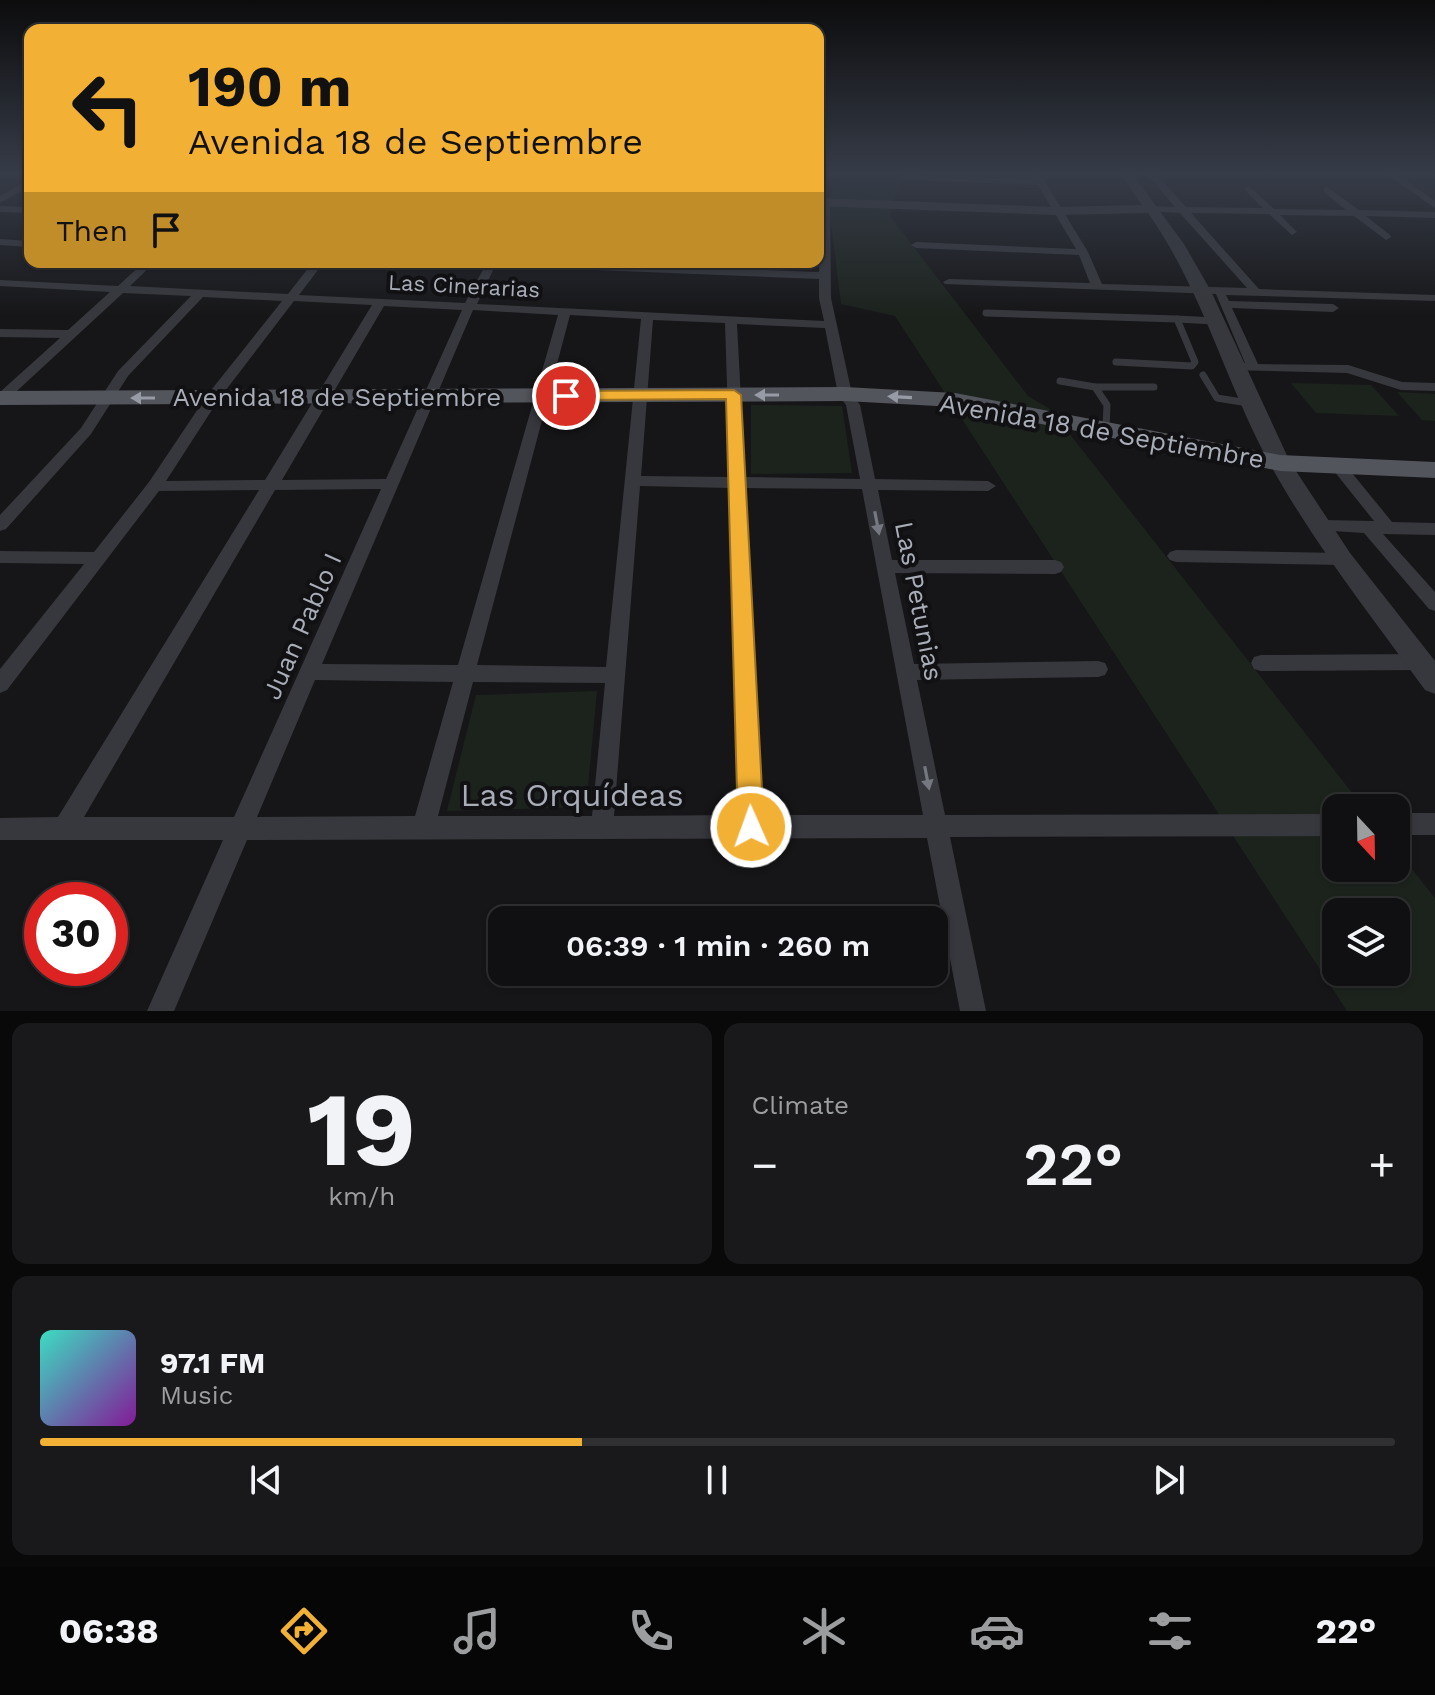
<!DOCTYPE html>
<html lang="en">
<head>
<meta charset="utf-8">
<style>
	:root { --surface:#101012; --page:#19191b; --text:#f1f3f6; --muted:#9c9d9f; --line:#303032; --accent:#f2b134 }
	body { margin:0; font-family:"Work Sans",sans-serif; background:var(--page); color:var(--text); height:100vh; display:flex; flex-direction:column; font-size:30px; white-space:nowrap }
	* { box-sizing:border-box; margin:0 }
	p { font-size:26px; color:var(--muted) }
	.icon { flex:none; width:44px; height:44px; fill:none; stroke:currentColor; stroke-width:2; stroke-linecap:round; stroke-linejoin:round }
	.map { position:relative; height:1011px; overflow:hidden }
	.drawer { display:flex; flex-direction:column; gap:12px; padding:12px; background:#09090a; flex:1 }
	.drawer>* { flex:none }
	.guide { position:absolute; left:24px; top:24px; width:800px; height:244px; border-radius:16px; box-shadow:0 2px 6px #0004,0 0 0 2px var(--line); background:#f2b134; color:#111; overflow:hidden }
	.needle { width:52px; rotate:158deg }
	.buttons { position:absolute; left:1322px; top:794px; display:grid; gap:16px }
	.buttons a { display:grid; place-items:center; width:88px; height:88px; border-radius:16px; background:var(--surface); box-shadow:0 2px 6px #0004,0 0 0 2px var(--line); font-size:40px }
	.speed { position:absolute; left:24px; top:882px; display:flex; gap:16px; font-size:40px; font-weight:700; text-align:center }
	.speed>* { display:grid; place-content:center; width:104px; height:104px; border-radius:50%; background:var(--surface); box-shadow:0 2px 6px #0004,0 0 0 2px var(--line); line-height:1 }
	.speed .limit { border:12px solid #d22; background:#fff; color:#111 }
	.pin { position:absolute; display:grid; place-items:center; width:68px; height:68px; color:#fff; margin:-34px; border:4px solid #fff; border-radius:50%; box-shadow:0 2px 8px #0007 }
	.me { position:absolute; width:88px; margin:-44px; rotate:358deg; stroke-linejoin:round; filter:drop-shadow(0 0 6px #0008) }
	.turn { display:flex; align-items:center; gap:28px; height:168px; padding:0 32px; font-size:36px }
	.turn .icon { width:104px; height:104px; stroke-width:2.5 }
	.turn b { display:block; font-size:56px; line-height:68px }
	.then { display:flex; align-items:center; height:76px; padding:0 32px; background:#0003; gap:16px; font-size:30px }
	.big { font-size:60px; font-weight:600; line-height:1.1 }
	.drawer .tile { flex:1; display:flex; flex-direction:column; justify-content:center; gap:12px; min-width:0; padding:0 28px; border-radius:16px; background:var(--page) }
	.drawer .dial { align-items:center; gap:0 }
	.dial b { font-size:104px; line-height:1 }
	.song { display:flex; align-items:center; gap:24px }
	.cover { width:96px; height:96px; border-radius:12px; background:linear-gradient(135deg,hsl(170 70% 55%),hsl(290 70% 35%)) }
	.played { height:8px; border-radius:4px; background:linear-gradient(90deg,var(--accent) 40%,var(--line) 40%) }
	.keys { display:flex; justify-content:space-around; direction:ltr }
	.heat { display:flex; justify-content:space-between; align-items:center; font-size:44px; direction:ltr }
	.drawer .tiles { flex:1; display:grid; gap:12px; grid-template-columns:1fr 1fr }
	.tile:last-child { grid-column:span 2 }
	.trip { position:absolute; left:488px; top:906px; width:460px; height:80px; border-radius:16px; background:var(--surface); box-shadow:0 2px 6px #0004,0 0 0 2px var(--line); font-weight:600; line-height:80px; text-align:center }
	.tab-bar { display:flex; height:128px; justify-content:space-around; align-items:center; background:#060607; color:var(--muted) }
	.tab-bar .icon { width:56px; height:56px }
	.tab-bar .active { color:var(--accent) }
	.tab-bar b { font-size:36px; color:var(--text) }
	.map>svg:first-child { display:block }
	.green { fill:#1c231d; fill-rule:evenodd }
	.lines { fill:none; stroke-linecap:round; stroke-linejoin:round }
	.service { stroke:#37383d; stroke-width:7 }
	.minor { fill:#37383d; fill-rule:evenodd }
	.tertiary { fill:#37383d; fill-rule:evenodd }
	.primary { fill:#53555c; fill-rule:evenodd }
	.oneway { fill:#979ba6 }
	.oneway2 { fill:#757881 }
	.route { fill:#f2b134; stroke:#9d7322; stroke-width:2 }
	.labels { text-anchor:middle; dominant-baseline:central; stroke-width:8; stroke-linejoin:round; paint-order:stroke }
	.far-street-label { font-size:22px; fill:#a8adb8; stroke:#111113 }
	.street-label { font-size:26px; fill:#a8adb8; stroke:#111113 }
	.near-street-label { font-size:32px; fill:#a8adb8; stroke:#111113 }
</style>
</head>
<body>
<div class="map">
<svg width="1435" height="1011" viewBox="0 0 1435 1011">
	<rect width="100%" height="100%" fill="#161618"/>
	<g class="green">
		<path d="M843,175h63l-13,24 -3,17 138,180 22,13 314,399h-28v60h60v-19l39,49v113h-88l-452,-695 -54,-12 -13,-105zM1336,912h60v60h-60z"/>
		<path d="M1291,383l80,2 28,31 -83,-3z"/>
		<path d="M1397,392l38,2v27l-13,-1z"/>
		<path d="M751,405l91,1 10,67 -101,1z"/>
		<path d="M597,691l-11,116 -139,4 29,-116z"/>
	</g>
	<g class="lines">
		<g class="service">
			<path d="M986,313l191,6 18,43 -3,4 -76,-4"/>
			<path d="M1177,319l38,2"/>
			<path d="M1203,375l14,23 31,5"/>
			<path d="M1060,381l35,6"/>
			<path d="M1106,428l1,-23 -12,-18h59"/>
		</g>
		<g class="minor">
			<path d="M904,175l131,4 -2,-4h8l47,77 14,32 145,4 -67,-75 -31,-2 -2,-2 5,-3 23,1 -27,-32h9l29,32 77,1 -19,-19 5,-3 25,23 72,1 -22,-18v-4l3,-1 32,23 76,2v6l-69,-2 24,19 1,2 -5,3 -32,-24 -74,-1 17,17 -5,3 -23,-21 -78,-1 68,76 176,6v6l-209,-6 3,6 104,3 6,4 -6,4 -101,-4 26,56 90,1 54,17 33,1v8l-34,-1 -54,-17 -118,-3v-6l16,-1 -29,-69 -271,-10 -2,-2 6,-3 141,4 -11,-28 -163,-7 -5,-3 5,-3 160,7 -38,-64 -132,-5 -5,-3z"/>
			<path d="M1388,175h10l37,26v7z"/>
			<path d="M30,179v7l-30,17v-7z"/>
			<path d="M822,201l8,2 1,95 21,96 8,11 15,74 113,2 8,5 -8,5 -110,-1 14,70h163l6,2 3,5 -3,5 -6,2 -160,-1 19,91 184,-3 7,2 3,6 -3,6 -7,2 -181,3 28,135 391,-1v22l-386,1 36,174h-26l-33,-173 -680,2 -73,171h-27l76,-171h-223v-22l58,-1 201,-327 -100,1 -152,199 -7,3v-24l84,-105 -84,-1v-12l94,1 55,-70 59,-88 74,-93 -79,-4 -75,79 -37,58 -85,95 -6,2v-16l81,-87 37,-57 73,-75 -68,-3 -118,109 -5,1v-11l60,-54 -60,-1v-8l68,1 42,-38 -110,-6v-6l118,6 26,-24h11l-25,24 158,8 25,-32h11l-25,33 166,8 20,-37 -16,-4h87l263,10zM495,266l324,13v19l5,23 -347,-17zM294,301l78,4 -107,175 -99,1 53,-82zM384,306l78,4 -76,169 -104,1zM473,310l85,5 -100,350 -136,-1zM570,315l71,4 -35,348 -129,-2zM653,320l72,3 5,154 -89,-1zM737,324l88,4 13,66 8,11 14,74 -115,-2zM640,486l90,2 9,327 -125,1zM745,488l117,1 61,326h-161zM381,489l-147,328h-150l191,-327zM315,680l138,2 -38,134 -158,1zM473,682l132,1 -13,133h-154z"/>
			<path d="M0,206l30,1v6l-30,-1z"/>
			<path d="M0,239l30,2v6l-30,-2z"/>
			<path d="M235,262h11l-9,7 -5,-3z"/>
			<path d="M1338,461l5,1 49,60 43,1v12l-52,-1 52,58v19l-6,-2 -65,-76 -48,-3 -2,-4 2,-4 6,-2 52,1 -44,-55z"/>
			<path d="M1176,550l166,3 6,1 3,5 -3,5 -6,1 -166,-3 -6,-2 -3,-4 3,-4z"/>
			<path d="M1420,654l7,2 3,6 -3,6 -7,2 -159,1 -7,-2 -3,-6 3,-6 7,-2z"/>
			<rect x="1396" y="813" width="39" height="22"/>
		</g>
		<path class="tertiary" d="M1121,175h12l51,69 27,47 79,171 60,91 85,108v33l-10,-4c-53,-73 -111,-146 -155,-226 -45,-82 -67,-173 -122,-251l-93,2 -237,-9v-8l237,9 87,-2z"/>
		<path class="primary" d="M845,387l110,6 325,62 155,7v16l-155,-7 -325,-64 -110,-6 -845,4v-14z"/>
	</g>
	<defs><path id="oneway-solid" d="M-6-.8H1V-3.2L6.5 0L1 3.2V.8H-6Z" transform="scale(2)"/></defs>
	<g class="oneway">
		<use href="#oneway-solid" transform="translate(767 395) rotate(180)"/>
		<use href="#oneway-solid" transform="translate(900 397) rotate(-177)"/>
		<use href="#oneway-solid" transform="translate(143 398) rotate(180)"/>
	</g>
	<g class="oneway2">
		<use href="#oneway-solid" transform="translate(877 523) rotate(79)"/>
		<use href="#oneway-solid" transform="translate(927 778) rotate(79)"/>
	</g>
	<linearGradient id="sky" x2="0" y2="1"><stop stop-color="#0c0c0d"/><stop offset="0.55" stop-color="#363c48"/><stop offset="1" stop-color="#363c48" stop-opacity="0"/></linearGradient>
	<rect width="1435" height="316" fill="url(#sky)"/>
	<path class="route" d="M734,390l7,5 23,432 -4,9 -9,4 -9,-4 -4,-9 -12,-428 -160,1 -7,-4 7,-5z"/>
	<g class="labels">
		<g class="far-street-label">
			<text transform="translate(464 286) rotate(3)">Las Cinerarias</text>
		</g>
		<g class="street-label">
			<text x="337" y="397">Avenida 18 de Septiembre</text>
			<text transform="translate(1102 431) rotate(10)">Avenida 18 de Septiembre</text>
			<text transform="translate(919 601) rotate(79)">Las Petunias</text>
			<text transform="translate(302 626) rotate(-66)">Juan Pablo I</text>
		</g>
		<g class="near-street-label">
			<text x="572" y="795">Las Orquídeas</text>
		</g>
	</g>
</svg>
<div class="buttons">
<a><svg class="needle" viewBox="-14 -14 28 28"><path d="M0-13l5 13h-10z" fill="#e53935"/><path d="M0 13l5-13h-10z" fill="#9c9d9f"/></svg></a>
<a><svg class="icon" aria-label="layers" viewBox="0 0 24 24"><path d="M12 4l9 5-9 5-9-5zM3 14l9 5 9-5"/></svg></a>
</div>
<div class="speed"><div class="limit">30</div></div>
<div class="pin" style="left:566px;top:396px;background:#d93025"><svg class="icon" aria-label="arrive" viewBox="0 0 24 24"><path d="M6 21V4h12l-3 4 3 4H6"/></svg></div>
<svg class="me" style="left:751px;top:827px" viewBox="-20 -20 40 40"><circle r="17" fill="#f2b134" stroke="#fff" stroke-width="3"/><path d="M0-11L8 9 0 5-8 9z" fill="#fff"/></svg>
<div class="trip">06:39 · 1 min · 260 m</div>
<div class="guide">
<div class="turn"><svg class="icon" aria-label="left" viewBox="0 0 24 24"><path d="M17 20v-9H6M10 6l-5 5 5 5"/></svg><div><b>190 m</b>Avenida 18 de Septiembre</div></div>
<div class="then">Then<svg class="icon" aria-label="arrive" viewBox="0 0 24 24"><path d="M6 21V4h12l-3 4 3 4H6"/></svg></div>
</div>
</div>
<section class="drawer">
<div class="tiles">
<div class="tile dial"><b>19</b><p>km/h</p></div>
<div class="tile"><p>Climate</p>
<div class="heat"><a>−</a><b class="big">22°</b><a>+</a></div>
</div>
<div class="tile">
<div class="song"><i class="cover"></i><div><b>97.1 FM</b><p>Music</p></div></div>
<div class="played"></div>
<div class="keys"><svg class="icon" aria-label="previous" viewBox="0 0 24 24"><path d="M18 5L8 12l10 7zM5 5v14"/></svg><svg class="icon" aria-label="pause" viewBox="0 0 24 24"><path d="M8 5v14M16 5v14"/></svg><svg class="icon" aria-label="next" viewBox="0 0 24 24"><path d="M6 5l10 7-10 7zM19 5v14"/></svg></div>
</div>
</div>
</section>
<nav class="tab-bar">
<b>06:38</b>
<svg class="icon active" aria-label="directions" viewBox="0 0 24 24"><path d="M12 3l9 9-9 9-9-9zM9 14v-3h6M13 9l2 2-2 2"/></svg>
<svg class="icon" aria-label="music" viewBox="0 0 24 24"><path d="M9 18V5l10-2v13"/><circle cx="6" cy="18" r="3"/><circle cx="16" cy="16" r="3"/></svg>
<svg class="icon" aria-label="phone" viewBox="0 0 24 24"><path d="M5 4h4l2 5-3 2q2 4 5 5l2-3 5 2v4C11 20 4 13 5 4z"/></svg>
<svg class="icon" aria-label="climate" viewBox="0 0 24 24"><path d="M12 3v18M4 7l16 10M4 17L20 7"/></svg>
<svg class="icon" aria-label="car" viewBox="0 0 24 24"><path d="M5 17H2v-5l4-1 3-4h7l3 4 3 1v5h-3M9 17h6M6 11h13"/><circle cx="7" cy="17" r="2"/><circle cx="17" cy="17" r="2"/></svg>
<svg class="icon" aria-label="filters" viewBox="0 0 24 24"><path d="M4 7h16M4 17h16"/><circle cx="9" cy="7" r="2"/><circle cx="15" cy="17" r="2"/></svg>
<b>22°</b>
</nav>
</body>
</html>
